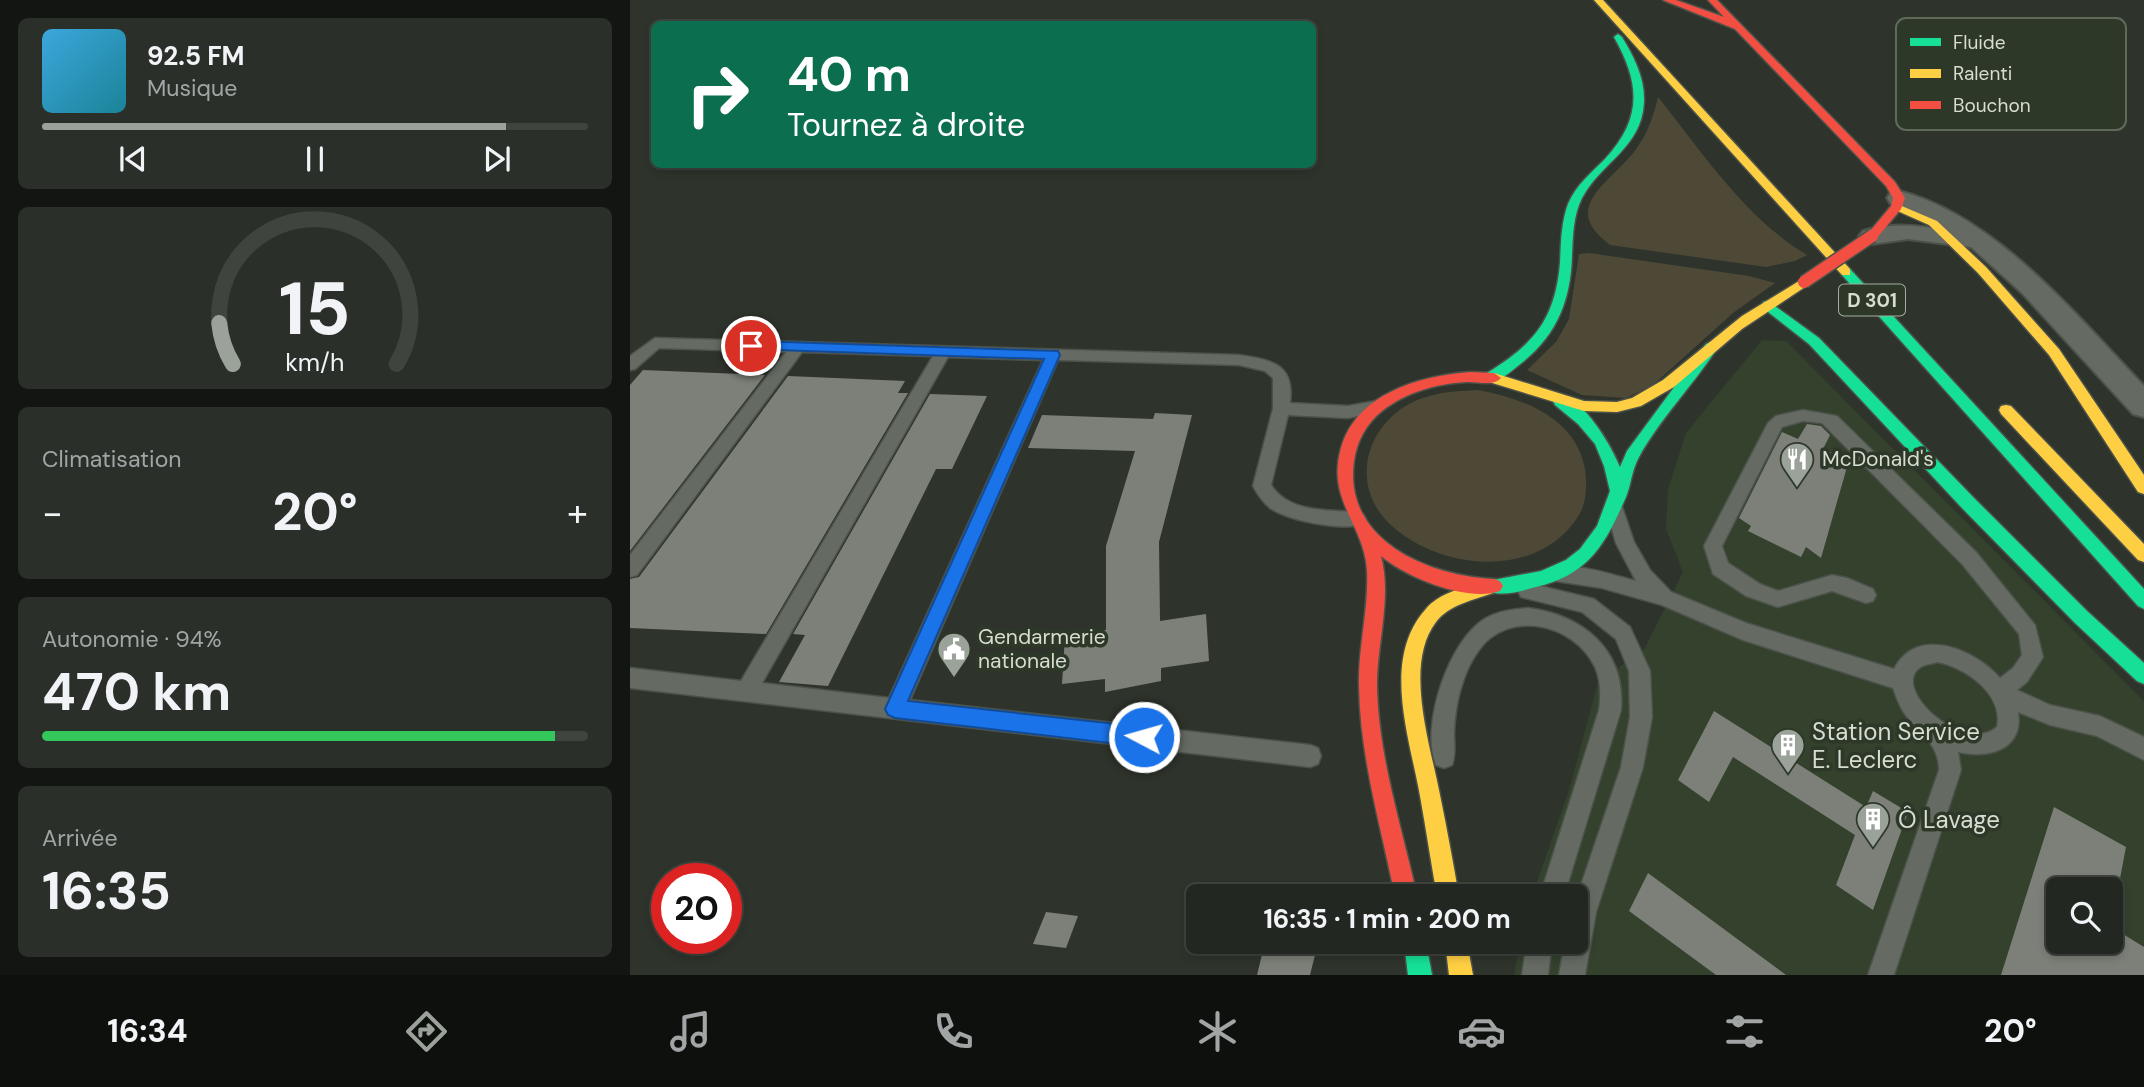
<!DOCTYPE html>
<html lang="fr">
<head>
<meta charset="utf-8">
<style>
	:root { --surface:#222721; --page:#2a2f2a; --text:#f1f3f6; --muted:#a2a5a5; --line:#3f443f; --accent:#9ba299 }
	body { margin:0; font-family:"DM Sans",sans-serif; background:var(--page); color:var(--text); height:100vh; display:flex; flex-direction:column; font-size:26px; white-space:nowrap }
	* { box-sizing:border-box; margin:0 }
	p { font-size:23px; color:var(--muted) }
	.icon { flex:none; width:38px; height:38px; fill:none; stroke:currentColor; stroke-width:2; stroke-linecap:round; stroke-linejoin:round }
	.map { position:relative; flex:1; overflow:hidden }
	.panel { display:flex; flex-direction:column; gap:18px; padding:18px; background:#131512; width:630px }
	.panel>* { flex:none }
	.banner { position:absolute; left:21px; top:21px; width:665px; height:147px; border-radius:10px; box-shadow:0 4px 10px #0003,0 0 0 2px var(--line); background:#0b6e4f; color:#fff; overflow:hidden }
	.tools { position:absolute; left:1416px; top:877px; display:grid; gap:14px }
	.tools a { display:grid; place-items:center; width:77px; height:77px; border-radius:10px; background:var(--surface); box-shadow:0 4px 10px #0003,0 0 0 2px var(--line); font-size:35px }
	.speed { position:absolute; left:21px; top:863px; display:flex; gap:14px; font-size:35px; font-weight:700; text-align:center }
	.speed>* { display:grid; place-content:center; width:91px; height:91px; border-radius:50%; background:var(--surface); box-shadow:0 4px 10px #0003,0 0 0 2px var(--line); line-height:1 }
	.speed .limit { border:10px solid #d22; background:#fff; color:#111 }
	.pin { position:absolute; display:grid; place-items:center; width:60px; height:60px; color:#fff; margin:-30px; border:4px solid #fff; border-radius:50%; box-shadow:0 2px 7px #0007 }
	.me { position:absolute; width:77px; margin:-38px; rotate:276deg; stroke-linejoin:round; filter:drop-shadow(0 0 5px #0008) }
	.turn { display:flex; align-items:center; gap:24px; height:147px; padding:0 21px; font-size:32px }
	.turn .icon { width:91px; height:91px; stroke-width:2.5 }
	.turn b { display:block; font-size:49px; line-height:60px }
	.big { font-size:52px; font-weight:700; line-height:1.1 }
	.panel .card { flex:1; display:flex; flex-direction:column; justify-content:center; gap:10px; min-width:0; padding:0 24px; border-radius:10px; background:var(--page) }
	.panel .dial { align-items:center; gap:0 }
	.dial svg { height:182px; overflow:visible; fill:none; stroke:var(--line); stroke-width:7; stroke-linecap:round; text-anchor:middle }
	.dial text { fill:var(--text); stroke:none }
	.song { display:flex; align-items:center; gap:21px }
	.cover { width:84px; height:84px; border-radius:10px; background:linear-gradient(135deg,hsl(200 70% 55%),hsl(190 70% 35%)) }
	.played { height:7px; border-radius:4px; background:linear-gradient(90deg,var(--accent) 85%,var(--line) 85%) }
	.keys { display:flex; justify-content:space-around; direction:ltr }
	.heat { display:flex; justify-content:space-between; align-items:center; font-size:38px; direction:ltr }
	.charge { height:10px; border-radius:5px; background:linear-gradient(90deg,#34c759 94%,var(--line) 0) }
	.trip { position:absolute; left:556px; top:884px; width:402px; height:70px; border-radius:10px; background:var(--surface); box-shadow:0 4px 10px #0003,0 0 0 2px var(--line); font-weight:700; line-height:70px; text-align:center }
	.dock { display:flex; height:112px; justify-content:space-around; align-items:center; background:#0e100d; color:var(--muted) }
	.dock .icon { width:49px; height:49px }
	.dock .active { color:var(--accent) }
	.dock b { font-size:32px; color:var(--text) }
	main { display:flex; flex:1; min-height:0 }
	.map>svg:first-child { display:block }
	.built { fill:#33412d; fill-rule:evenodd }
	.green { fill:#4e4836 }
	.building { fill:#7d8078 }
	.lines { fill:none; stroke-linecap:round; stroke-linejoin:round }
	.lane-casing { stroke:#4c524a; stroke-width:3 }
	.street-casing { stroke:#4c524a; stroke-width:4 }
	.fast-casing { stroke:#4c524a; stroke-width:3 }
	.slow-casing { stroke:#4c524a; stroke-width:3 }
	.jam-casing { stroke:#4c524a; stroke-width:3 }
	.lane { fill:#656b63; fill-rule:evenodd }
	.street { fill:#656b63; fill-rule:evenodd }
	.fast { fill:#16e098; fill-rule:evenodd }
	.slow { fill:#ffcf43; fill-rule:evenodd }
	.jam { fill:#f24e42; fill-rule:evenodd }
	.jam-bridge-casing { stroke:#4c524a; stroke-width:15; stroke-linecap:butt }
	.jam-bridge { stroke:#f24e42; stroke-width:12 }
	.route { fill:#1a73e8; stroke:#114b97; stroke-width:2 }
	.labels { text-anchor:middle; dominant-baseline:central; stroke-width:7; stroke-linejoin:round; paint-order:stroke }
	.shield { fill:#2d3828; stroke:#a3aca0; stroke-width:2 }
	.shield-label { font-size:19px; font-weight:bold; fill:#d6ddd3 }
	.poi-label { font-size:21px; fill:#d6ddd3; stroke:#2d3828; text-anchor:start }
	.near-poi-label { font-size:24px; fill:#d6ddd3; stroke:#2d3828; text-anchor:start }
	.key { fill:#2d3828; stroke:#606a5b; stroke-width:2 }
	.key-label { font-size:19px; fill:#d6ddd3 }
</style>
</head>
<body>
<main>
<section class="panel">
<div class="card">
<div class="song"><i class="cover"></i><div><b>92.5 FM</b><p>Musique</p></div></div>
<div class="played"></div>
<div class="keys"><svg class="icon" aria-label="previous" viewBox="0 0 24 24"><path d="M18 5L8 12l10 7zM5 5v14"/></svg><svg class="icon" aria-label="pause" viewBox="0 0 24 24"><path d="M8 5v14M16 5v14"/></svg><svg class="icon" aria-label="next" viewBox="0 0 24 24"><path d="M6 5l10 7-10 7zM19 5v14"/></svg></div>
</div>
<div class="card dial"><svg viewBox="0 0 100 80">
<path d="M14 69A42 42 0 1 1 86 69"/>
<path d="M14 69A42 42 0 0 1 8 51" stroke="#9ba299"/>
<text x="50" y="56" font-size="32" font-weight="700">15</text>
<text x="50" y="72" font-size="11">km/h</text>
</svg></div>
<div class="card"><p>Climatisation</p>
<div class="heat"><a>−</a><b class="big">20°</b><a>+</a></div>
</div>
<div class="card"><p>Autonomie · 94%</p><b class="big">470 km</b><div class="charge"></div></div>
<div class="card"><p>Arrivée</p><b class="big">16:35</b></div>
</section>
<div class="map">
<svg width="1514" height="975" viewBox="0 0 1514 975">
	<rect width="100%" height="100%" fill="#2e342c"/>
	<path class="built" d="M1132,340l24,1 358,360v274h-630l6,-33h57v-46h-45l37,-106 29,-107 47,-35 38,-76 -17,-43 2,-40 18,-56zM1428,889h52v53h-52z"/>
	<g class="green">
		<path d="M1028,97c45,56 87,121 149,158l-12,6 -29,6 -156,-22c-50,-37 -3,-60 24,-93 13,-17 19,-34 24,-55z"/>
		<path d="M959,253l160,23 26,7 -42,30 -80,72 -27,13 -44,-3 -55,-25 29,-28 13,-23 10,-65z"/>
		<path d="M848,390c45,8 98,28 107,79 2,15 2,33 -6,46 -40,65 -137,56 -187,11 -44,-39 -27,-102 23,-125 20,-9 41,-10 63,-11z"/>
	</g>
	<g class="building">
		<path d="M13,370l122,5 -135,176v-166z"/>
		<path d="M158,376l117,5 -7,12h10l-142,241 -136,-6v-49l9,-2z"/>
		<path d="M300,394l57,2 -35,73h-16l-108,217 -49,-4 26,-47 -12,-1z"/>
		<path d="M525,413l37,2 -33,127 1,79 46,-7 3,47 -48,7v13l-56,11v-13l-43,5 3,-48 41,-6v-84l29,-95 -107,-3 14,-33 111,4z"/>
		<path d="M1177,424l14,2 9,9 -7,14 26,11 -28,98 -15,-11 -5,10 -53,-26 3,-5 -12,-8 43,-86 16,7z"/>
		<path d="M1084,711l152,96 7,-16 35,21 -35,98 -37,-25 19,-50 -122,-78 -24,45 -31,-22z"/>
		<path d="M1424,807l72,40 -8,42h-60v53h52v-16l34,21v28h-143z"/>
		<path d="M1018,873l138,102h-70l-87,-64z"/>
		<path d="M416,912l32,4 -12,32 -33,-4z"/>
		<path d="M635,942l51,9 -6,24h-53z"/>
	</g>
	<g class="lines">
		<defs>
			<g id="lane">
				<path d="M25,338l584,17c33,5 56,9 51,48l58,3 28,-5 6,2 2,4 -2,4 -34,7 -60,-3 -17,70c18,28 57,25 86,27l6,2 3,5 -3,5c-21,7 -74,-3 -93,-16 -7,-6 -12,-13 -17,-22l20,-77v-31l-8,-7 -26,-6 -181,-5 -148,340 400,45 8,3 3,8 -3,8 -8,3 -680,-79v-20l111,13 192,-325 -131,-4 -165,223 -7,2v-22l156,-203 -127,-4 -24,21 -5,1v-14zM318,357l95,3 -154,338 -127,-15z"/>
				<path d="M1173,410l34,6 139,136 59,73 8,32 -16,25 -10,8 33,15 50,11 44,21v23l-47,-24 -47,-11 -32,-13c6,38 -30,47 -60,40l3,18 -67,205h-26l71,-205c0,-27 -20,-36 -34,-56 -6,-8 -9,-18 -12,-26l-150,-48 -81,-35 -60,-17 -46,-7 -2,-6 2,-6c21,-7 59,7 80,12l-20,-38 -9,-31 3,-5 6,-2 6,2 12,35 16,28 21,22 75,31 148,46c23,-45 82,-19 106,9l13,-10 9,-13 -3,-21 -57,-70 -140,-141 -19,-2 -21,6 -60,119 6,17 32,21 18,7 54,-16 15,3 26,11 3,6 -3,6 -7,2 -34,-12 -54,16 -32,-11 -33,-22 -9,-28 64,-123 8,-7zM1307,662c28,5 67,32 60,65 -34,29 -109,-40 -76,-60 4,-3 11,-3 16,-5z"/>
				<path d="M898,583l66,16 36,28 20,44 2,46 -9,50 -47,145 -11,63h-26l6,-33h12v-45l44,-130 9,-50 -1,-46 -13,-32 -34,-27 -61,-15 -3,-6 3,-6z"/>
				<path d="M898,608c55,7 98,42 93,102l-57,186h-24l59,-186c2,-14 2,-30 -4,-43 -21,-44 -87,-58 -116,-17 -17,23 -24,55 -25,83 0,11 2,21 -2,32l-8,3 -8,-3c-16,-39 13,-126 50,-147 12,-7 28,-9 42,-10z"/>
				<path d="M897,942h25l-4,33h-26z"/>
			</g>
			<path id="street" d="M1269,191c96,24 179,126 245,195v31l-11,-3 -111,-121 -51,-46 -63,-8 -36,5 -9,-3 -4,-5 4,-5c29,-8 53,-6 82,-1l-55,-27 -3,-5 3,-5z"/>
			<g id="fast">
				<path d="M988,34l4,3c12,20 23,41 22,65 -2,46 -44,61 -62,96 -9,18 -9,38 -10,57 -1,46 -16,82 -53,110 -9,7 -21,19 -32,16l-2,-4 2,-4c47,-29 68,-53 73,-110 1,-20 1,-40 8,-59 8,-19 23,-31 37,-45 38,-41 35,-76 9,-122z"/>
				<path d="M1216,268l4,1 294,320v20l-6,-3 -296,-331v-6z"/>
				<path d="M1138,301l51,37 155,160 113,113 57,52v21l-7,-3 -62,-58 -113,-115 -153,-164 -46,-36v-6z"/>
				<path d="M1081,342l7,5c-23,36 -59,73 -79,110 -7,12 -8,28 -13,40 -20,46 -37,78 -90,90 -15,4 -33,10 -48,4l-3,-5 3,-5 53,-10 25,-11 14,-11 17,-23 13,-35 -6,-25 -9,-22 -17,-20 -23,-19 -2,-4 2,-4c25,-7 57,50 65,70l7,-16 79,-107z"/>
				<path d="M774,942h22l6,33h-24z"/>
			</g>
			<g id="slow">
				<path d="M964,0h9l247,269v6h-8z"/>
				<path d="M1267,204l40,17 49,46 73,82 85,126v19l-6,-2 -89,-137 -71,-82 -49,-48 -36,-16 -2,-2z"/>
				<path d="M1174,278l4,1v6l-66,44 -68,58 -33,19 -24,6 -33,-1 -95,-29 -2,-4 7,-5 90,28 33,1 15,-4 31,-18 79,-64z"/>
				<path d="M1376,405l5,1 133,138v18l-6,-2 -137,-146 -2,-4 2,-4z"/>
				<path d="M857,581l6,2 3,5 -3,5c-19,7 -43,11 -57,29 -33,43 -5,125 4,173 7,34 13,67 19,101h-22c-6,-33 -11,-67 -17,-100 -10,-57 -39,-136 5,-186 14,-18 41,-23 62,-29z"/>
				<path d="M815,942h22l6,33h-24z"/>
			</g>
			<g id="jam">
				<path d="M1033,0h13l48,17 -16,-17h9l178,182 10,16 -4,11 -25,30 -4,1 -6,-4 25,-30 2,-8 -7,-12 -151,-157z"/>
				<path d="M840,372l24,1 7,5c-8,9 -24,3 -35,4 -30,2 -60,10 -84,29 -16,13 -25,30 -28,50 -11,80 75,115 140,118l6,2 3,5 -3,5c-32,12 -94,-14 -119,-35 11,42 -4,87 -4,129 1,71 25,142 40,211h-22c-14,-69 -35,-139 -36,-210 -1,-39 10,-77 8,-116 -3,-46 -41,-70 -26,-122 16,-55 79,-72 129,-76z"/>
			</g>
		</defs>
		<use href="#lane" class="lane-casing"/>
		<use href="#street" class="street-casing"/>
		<use href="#fast" class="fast-casing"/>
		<use href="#slow" class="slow-casing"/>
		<use href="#jam" class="jam-casing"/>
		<use href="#lane" class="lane"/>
		<use href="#street" class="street"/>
		<use href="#fast" class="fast"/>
		<use href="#slow" class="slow"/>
		<use href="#jam" class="jam"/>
		<defs>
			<path id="jam-bridge" d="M1174,282l68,-46"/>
		</defs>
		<use href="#jam-bridge" class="jam-bridge-casing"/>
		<use href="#jam-bridge" class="jam-bridge"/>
	</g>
	<path class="route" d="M121,341l307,10 2,4 -152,346 236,26 7,3 2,7 -2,7 -7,3 -249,-29 -7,-3 -3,-6 159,-350 -298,-10v-7z"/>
	<defs>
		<symbol id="restaurant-pin" viewBox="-11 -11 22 30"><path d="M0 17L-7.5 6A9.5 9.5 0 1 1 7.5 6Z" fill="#9ba299" stroke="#2d3828"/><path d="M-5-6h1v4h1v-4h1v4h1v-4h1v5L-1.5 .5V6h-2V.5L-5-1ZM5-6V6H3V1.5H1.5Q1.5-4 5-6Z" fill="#fff"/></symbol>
		<symbol id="civic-pin" viewBox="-11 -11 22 30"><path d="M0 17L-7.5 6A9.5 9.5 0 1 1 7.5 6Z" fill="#9ba299" stroke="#2d3828"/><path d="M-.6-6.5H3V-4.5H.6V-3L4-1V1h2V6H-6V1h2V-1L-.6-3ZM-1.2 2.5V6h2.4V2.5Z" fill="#fff"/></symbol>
		<symbol id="building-pin" viewBox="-11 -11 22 30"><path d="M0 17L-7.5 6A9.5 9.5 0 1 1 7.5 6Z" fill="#9ba299" stroke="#2d3828"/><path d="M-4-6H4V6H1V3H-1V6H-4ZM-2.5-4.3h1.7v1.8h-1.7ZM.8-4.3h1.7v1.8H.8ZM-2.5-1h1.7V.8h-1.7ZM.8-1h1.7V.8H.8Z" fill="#fff"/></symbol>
	</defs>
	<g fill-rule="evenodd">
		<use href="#restaurant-pin" x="1148" y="440" width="38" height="52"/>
		<use href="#civic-pin" x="305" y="630" width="38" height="52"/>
		<use href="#building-pin" x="1139" y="726" width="38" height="52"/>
		<use href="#building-pin" x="1224" y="800" width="38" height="52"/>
	</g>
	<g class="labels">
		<rect class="shield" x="1209" y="284.5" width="66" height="31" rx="5"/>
		<g class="shield-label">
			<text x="1242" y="300">D 301</text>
		</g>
		<g class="poi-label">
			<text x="1192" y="459">McDonald's</text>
			<text x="348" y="637">Gendarmerie<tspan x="348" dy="24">nationale</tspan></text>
		</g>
		<g class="near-poi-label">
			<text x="1182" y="731">Station Service<tspan x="1182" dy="28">E. Leclerc</tspan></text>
			<text x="1268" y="819">Ô Lavage</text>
		</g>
	</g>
	<rect x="1266" y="18" width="230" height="112" rx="10" class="key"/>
	<rect x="1280" y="38" width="31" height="8" fill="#16e098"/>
	<rect x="1280" y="69" width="31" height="9" fill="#ffcf43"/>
	<rect x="1280" y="101" width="31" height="8" fill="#f24e42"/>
	<g class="key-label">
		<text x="1323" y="49">Fluide</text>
		<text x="1323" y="80">Ralenti</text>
		<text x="1323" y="112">Bouchon</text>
	</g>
</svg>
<div class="tools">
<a><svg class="icon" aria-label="search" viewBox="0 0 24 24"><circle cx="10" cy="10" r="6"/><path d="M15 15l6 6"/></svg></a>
</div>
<div class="speed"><div class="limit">20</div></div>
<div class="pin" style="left:121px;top:346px;background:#d93025"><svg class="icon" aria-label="arrive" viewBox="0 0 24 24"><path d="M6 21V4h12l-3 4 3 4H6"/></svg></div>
<svg class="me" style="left:514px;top:737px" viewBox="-20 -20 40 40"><circle r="17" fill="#1a73e8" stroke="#fff" stroke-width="3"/><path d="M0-11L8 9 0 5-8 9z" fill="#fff"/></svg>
<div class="trip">16:35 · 1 min · 200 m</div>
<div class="banner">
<div class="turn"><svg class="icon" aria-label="right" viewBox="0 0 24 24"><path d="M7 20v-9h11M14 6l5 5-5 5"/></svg><div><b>40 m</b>Tournez à droite</div></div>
</div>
</div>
</main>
<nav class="dock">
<b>16:34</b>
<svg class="icon active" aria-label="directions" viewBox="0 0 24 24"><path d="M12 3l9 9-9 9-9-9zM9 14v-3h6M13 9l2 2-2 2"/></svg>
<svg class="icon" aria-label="music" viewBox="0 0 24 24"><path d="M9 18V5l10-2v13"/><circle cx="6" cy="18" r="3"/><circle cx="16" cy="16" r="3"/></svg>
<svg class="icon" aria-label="phone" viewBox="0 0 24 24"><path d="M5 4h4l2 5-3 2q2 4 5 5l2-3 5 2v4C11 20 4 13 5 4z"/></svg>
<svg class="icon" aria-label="climate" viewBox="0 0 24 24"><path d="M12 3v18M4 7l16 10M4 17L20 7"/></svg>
<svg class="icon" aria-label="car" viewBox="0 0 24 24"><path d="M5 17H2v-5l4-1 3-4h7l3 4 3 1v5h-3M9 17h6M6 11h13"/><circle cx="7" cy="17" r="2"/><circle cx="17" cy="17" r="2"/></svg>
<svg class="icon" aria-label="filters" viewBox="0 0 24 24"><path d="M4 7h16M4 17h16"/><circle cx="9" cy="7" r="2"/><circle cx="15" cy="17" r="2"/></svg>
<b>20°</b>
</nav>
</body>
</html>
